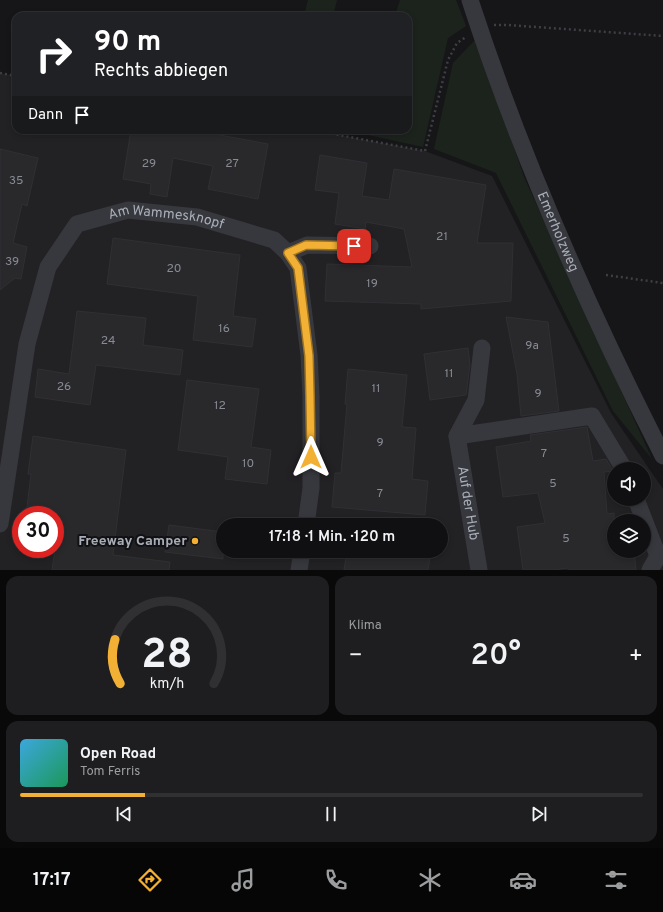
<!DOCTYPE html>
<html lang="de">
<head>
<meta charset="utf-8">
<style>
	:root { --surface:#101012; --page:#1e1e20; --text:#f1f3f6; --muted:#9c9d9f; --line:#303032; --accent:#f2b134 }
	body { margin:0; font-family:Overpass,sans-serif; background:var(--page); color:var(--text); height:100vh; display:flex; flex-direction:column; font-size:15px; white-space:nowrap }
	* { box-sizing:border-box; margin:0 }
	p { font-size:13px; color:var(--muted) }
	.icon { flex:none; width:22px; height:22px; fill:none; stroke:currentColor; stroke-width:2; stroke-linecap:round; stroke-linejoin:round }
	.map { position:relative; height:570px; overflow:hidden }
	.side { display:flex; flex-direction:column; gap:6px; padding:6px; background:#09090a; flex:1 }
	.side>* { flex:none }
	.top-card { position:absolute; left:12px; top:12px; width:400px; height:122px; border-radius:12px; box-shadow:0 2px 6px #0003,0 0 0 1px var(--line); background:#202124; color:#fff; overflow:hidden }
	.controls { position:absolute; left:607px; top:462px; display:grid; gap:8px }
	.controls a { display:grid; place-items:center; width:44px; height:44px; border-radius:50%; background:var(--surface); box-shadow:0 2px 6px #0003,0 0 0 1px var(--line); font-size:20px }
	.speed { position:absolute; left:12px; top:506px; display:flex; gap:8px; font-size:20px; font-weight:700; text-align:center }
	.speed>* { display:grid; place-content:center; width:52px; height:52px; border-radius:50%; background:var(--surface); box-shadow:0 2px 6px #0003,0 0 0 1px var(--line); line-height:1 }
	.speed .limit { border:6px solid #d22; background:#fff; color:#111 }
	.pin { position:absolute; display:grid; place-items:center; width:34px; height:34px; color:#fff; margin:-17px; border-radius:8px; box-shadow:0 2px 6px #0006 }
	.me { position:absolute; width:44px; margin:-22px; rotate:0deg; stroke-linejoin:round; filter:drop-shadow(0 0 3px #0008) }
	.turn { display:flex; align-items:center; gap:14px; height:84px; padding:0 16px; font-size:18px }
	.turn .icon { width:52px; height:52px; stroke-width:2.5 }
	.turn b { display:block; font-size:28px; line-height:34px }
	.then { display:flex; align-items:center; height:38px; padding:0 16px; background:#0003; gap:8px; font-size:15px }
	.big { font-size:30px; font-weight:600; line-height:1.1 }
	.side .widget { flex:1; display:flex; flex-direction:column; justify-content:center; gap:6px; min-width:0; padding:0 14px; border-radius:12px; background:var(--page) }
	.side .dial { align-items:center; gap:0 }
	.dial svg { height:104px; overflow:visible; fill:none; stroke:var(--line); stroke-width:7; stroke-linecap:round; text-anchor:middle }
	.dial text { fill:var(--text); stroke:none }
	.song { display:flex; align-items:center; gap:12px }
	.cover { width:48px; height:48px; border-radius:6px; background:linear-gradient(135deg,hsl(200 70% 55%),hsl(150 70% 35%)) }
	.played { height:4px; border-radius:2px; background:linear-gradient(90deg,var(--accent) 20%,var(--line) 20%) }
	.keys { display:flex; justify-content:space-around; direction:ltr }
	.heat { display:flex; justify-content:space-between; align-items:center; font-size:22px; direction:ltr }
	.side .tiles { flex:1; display:grid; gap:6px; grid-template-columns:1fr 1fr }
	.widget:last-child { grid-column:span 2 }
	.trip { position:absolute; left:216px; top:518px; width:232px; height:40px; border-radius:20px; background:var(--surface); box-shadow:0 2px 6px #0003,0 0 0 1px var(--line); font-weight:600; line-height:40px; text-align:center }
	.menu { display:flex; height:64px; justify-content:space-around; align-items:center; background:#060607; color:var(--muted) }
	.menu .icon { width:28px; height:28px }
	.menu .current { color:var(--accent) }
	.menu b { font-size:18px; color:var(--text) }
	.map>svg:first-child { display:block }
	.built { fill:#222225; fill-rule:evenodd }
	.green { fill:#1c231d }
	.building { fill:#29292c; stroke:#303034 }
	.lines { fill:none; stroke-linecap:round; stroke-linejoin:round }
	.path { stroke:#3d3f44; stroke-width:2.5; stroke-dasharray:2 3; stroke-linecap:butt }
	.minor { stroke:#37383d; stroke-width:17 }
	.route-casing { stroke:#9d7322; stroke-width:10 }
	.route { stroke:#f2b134; stroke-width:7 }
	.poi-dot { fill:#f2b134; stroke:#111113; stroke-width:1.5 }
	.labels { text-anchor:middle; dominant-baseline:central; stroke-width:4; stroke-linejoin:round; paint-order:stroke }
	.number-label { font-size:12px; fill:#888b94 }
	.street-label { font-size:14px; fill:#a8adb8; stroke:#111113 }
	.poi-label { font-size:14px; font-weight:bold; fill:#a8adb8; stroke:#111113; text-anchor:end }
</style>
</head>
<body>
<div class="map">
<svg width="663" height="570" viewBox="0 0 663 570">
	<rect width="100%" height="100%" fill="#161618"/>
	<path class="built" d="M0,73l16,3v54h296l113,21 67,25 119,237 52,76v81h-663zM614,469h30v30h-30zM21,515h34v34h-34zM614,521h30v30h-30zM223,525h218v26h-218z"/>
	<g class="green">
		<path d="M308,0h29l-4,16h-29z"/>
		<path d="M400,0h56l10,26 -18,12 -25,109 -64,-14 1,-3h48v-114h-13z"/>
		<path d="M477,38l47,139 128,282 -39,-48 -117,-238 -62,-24 19,-86z"/>
	</g>
	<g class="building">
		<path d="M131,130h62l75,14 -10,55 -50,-10 5,-23 -40,-8 -6,39 -17,-3 1,-10 -28,-5z"/>
		<path d="M0,149l38,9 -11,48 -5,-2 -9,39 14,4 -6,32 -6,-1 -15,12z"/>
		<path d="M320,155l47,8 -5,33 27,4 5,-31 92,16 -9,58h36l-2,58 -90,8v-5l-96,-3 2,-37 85,3 -8,-38 -38,-7 -1,7 -30,-5 4,-31 -24,-3z"/>
		<path d="M113,238l127,17 -7,61 23,3 -4,28 -59,-7 5,-44 -91,-12z"/>
		<path d="M77,311l69,7 -3,27 40,5 -3,25 -84,-10 -6,40 -55,-8 3,-28 31,5z"/>
		<path d="M506,317l42,5 11,89 -38,5 -4,-42z"/>
		<path d="M468,348l2,17 -4,30 -36,5 -6,-46z"/>
		<path d="M348,369l59,6 -5,52 14,1 -4,51 16,2 -3,34 -93,-8 3,-34h6l6,-69h-2z"/>
		<path d="M187,380l72,9 -8,58 20,3 -4,34 -42,-5 3,-22 -50,-7z"/>
		<path d="M587,427l6,34 13,-2 7,12 -9,1 3,42 7,-1v38h20l2,19h-66l-3,-2 -13,2h-31l-6,-43 28,-4 -7,-30 -35,4 -7,-50 35,-6 -1,-6z"/>
		<path d="M33,436l93,14 -13,105 57,7 -1,8h-117l6,-42 -3,-1v-12h-29l5,-41h-3z"/>
		<path d="M169,525l54,7v27l-58,-7z"/>
		<path d="M347,551h84l-3,19h-84z"/>
	</g>
	<g class="lines">
		<g class="path">
			<path d="M494,25h14l155,11"/>
			<path d="M0,73l16,3"/>
			<path d="M312,130l113,21 23,-91 9,-17 9,-6"/>
			<path d="M606,275l57,8"/>
		</g>
		<g class="minor">
			<path id="s1" d="M470,0c51,157 118,309 193,456"/>
			<path d="M288,253l19,-8 63,1"/>
			<path d="M482,348l-6,52 -19,36 135,-20 32,53"/>
			<path id="s2" d="M457,436l22,134"/>
			<path d="M636,499l22,57 -8,14"/>
			<path id="s3" d="M0,524l27,-180 21,-77 29,-43 51,-14 69,7 77,23 14,13 10,15 11,87 2,41v92l-5,37"/>
			<path d="M299,570l3,-19"/>
		</g>
	</g>
	<g class="lines">
		<defs>
			<path id="route" d="M311,457l-1,-61 -1,-40 -11,-88 -10,-15 18,-8 48,1"/>
		</defs>
		<use href="#route" class="route-casing"/>
		<use href="#route" class="route"/>
	</g>
	<circle class="poi-dot" cx="195" cy="541" r="4"/>
	<g class="labels">
		<g class="number-label">
			<text x="149" y="164">29</text>
			<text x="232" y="164">27</text>
			<text x="16" y="181">35</text>
			<text x="442" y="237">21</text>
			<text x="12" y="262">39</text>
			<text x="174" y="269">20</text>
			<text x="372" y="284">19</text>
			<text x="224" y="329">16</text>
			<text x="108" y="341">24</text>
			<text x="532" y="346">9a</text>
			<text x="449" y="374">11</text>
			<text x="64" y="387">26</text>
			<text x="376" y="389">11</text>
			<text x="538" y="394">9</text>
			<text x="220" y="406">12</text>
			<text x="380" y="443">9</text>
			<text x="544" y="454">7</text>
			<text x="248" y="464">10</text>
			<text x="553" y="484">5</text>
			<text x="380" y="494">7</text>
			<text x="566" y="539">5</text>
		</g>
		<g class="street-label">
			<text stroke="none"><textPath href="#s3" startOffset="405">Am Wammesknopf</textPath></text>
			<text stroke="none"><textPath href="#s1" startOffset="248">Emerholzweg</textPath></text>
			<text stroke="none"><textPath href="#s2" startOffset="68">Auf der Hub</textPath></text>
		</g>
		<g class="poi-label">
			<text x="187" y="541">Freeway Camper</text>
		</g>
	</g>
</svg>
<div class="controls">
<a><svg class="icon" aria-label="sound" viewBox="0 0 24 24"><path d="M4 9h4l5-4v14l-5-4H4zM17 9q2 3 0 6"/></svg></a>
<a><svg class="icon" aria-label="layers" viewBox="0 0 24 24"><path d="M12 4l9 5-9 5-9-5zM3 14l9 5 9-5"/></svg></a>
</div>
<div class="speed"><div class="limit">30</div></div>
<div class="pin" style="left:354px;top:246px;background:#d93025"><svg class="icon" aria-label="arrive" viewBox="0 0 24 24"><path d="M6 21V4h12l-3 4 3 4H6"/></svg></div>
<svg class="me" style="left:311px;top:457px" viewBox="-20 -20 40 40"><path d="M0-17L14 15 0 8-14 15z" fill="#f2b134" stroke="#fff" stroke-width="4"/></svg>
<div class="trip">17:18 · 1 Min. · 120 m</div>
<div class="top-card">
<div class="turn"><svg class="icon" aria-label="right" viewBox="0 0 24 24"><path d="M7 20v-9h11M14 6l5 5-5 5"/></svg><div><b>90 m</b>Rechts abbiegen</div></div>
<div class="then">Dann<svg class="icon" aria-label="arrive" viewBox="0 0 24 24"><path d="M6 21V4h12l-3 4 3 4H6"/></svg></div>
</div>
</div>
<section class="side">
<div class="tiles">
<div class="widget dial"><svg viewBox="0 0 100 80">
<path d="M14 69A42 42 0 1 1 86 69"/>
<path d="M14 69A42 42 0 0 1 10 35" stroke="#f2b134"/>
<text x="50" y="56" font-size="32" font-weight="700">28</text>
<text x="50" y="72" font-size="11">km/h</text>
</svg></div>
<div class="widget"><p>Klima</p>
<div class="heat"><a>−</a><b class="big">20°</b><a>+</a></div>
</div>
<div class="widget">
<div class="song"><i class="cover"></i><div><b>Open Road</b><p>Tom Ferris</p></div></div>
<div class="played"></div>
<div class="keys"><svg class="icon" aria-label="previous" viewBox="0 0 24 24"><path d="M18 5L8 12l10 7zM5 5v14"/></svg><svg class="icon" aria-label="pause" viewBox="0 0 24 24"><path d="M8 5v14M16 5v14"/></svg><svg class="icon" aria-label="next" viewBox="0 0 24 24"><path d="M6 5l10 7-10 7zM19 5v14"/></svg></div>
</div>
</div>
</section>
<nav class="menu">
<b>17:17</b>
<svg class="icon current" aria-label="directions" viewBox="0 0 24 24"><path d="M12 3l9 9-9 9-9-9zM9 14v-3h6M13 9l2 2-2 2"/></svg>
<svg class="icon" aria-label="music" viewBox="0 0 24 24"><path d="M9 18V5l10-2v13"/><circle cx="6" cy="18" r="3"/><circle cx="16" cy="16" r="3"/></svg>
<svg class="icon" aria-label="phone" viewBox="0 0 24 24"><path d="M5 4h4l2 5-3 2q2 4 5 5l2-3 5 2v4C11 20 4 13 5 4z"/></svg>
<svg class="icon" aria-label="climate" viewBox="0 0 24 24"><path d="M12 3v18M4 7l16 10M4 17L20 7"/></svg>
<svg class="icon" aria-label="car" viewBox="0 0 24 24"><path d="M5 17H2v-5l4-1 3-4h7l3 4 3 1v5h-3M9 17h6M6 11h13"/><circle cx="7" cy="17" r="2"/><circle cx="17" cy="17" r="2"/></svg>
<svg class="icon" aria-label="filters" viewBox="0 0 24 24"><path d="M4 7h16M4 17h16"/><circle cx="9" cy="7" r="2"/><circle cx="15" cy="17" r="2"/></svg>
</nav>
</body>
</html>
